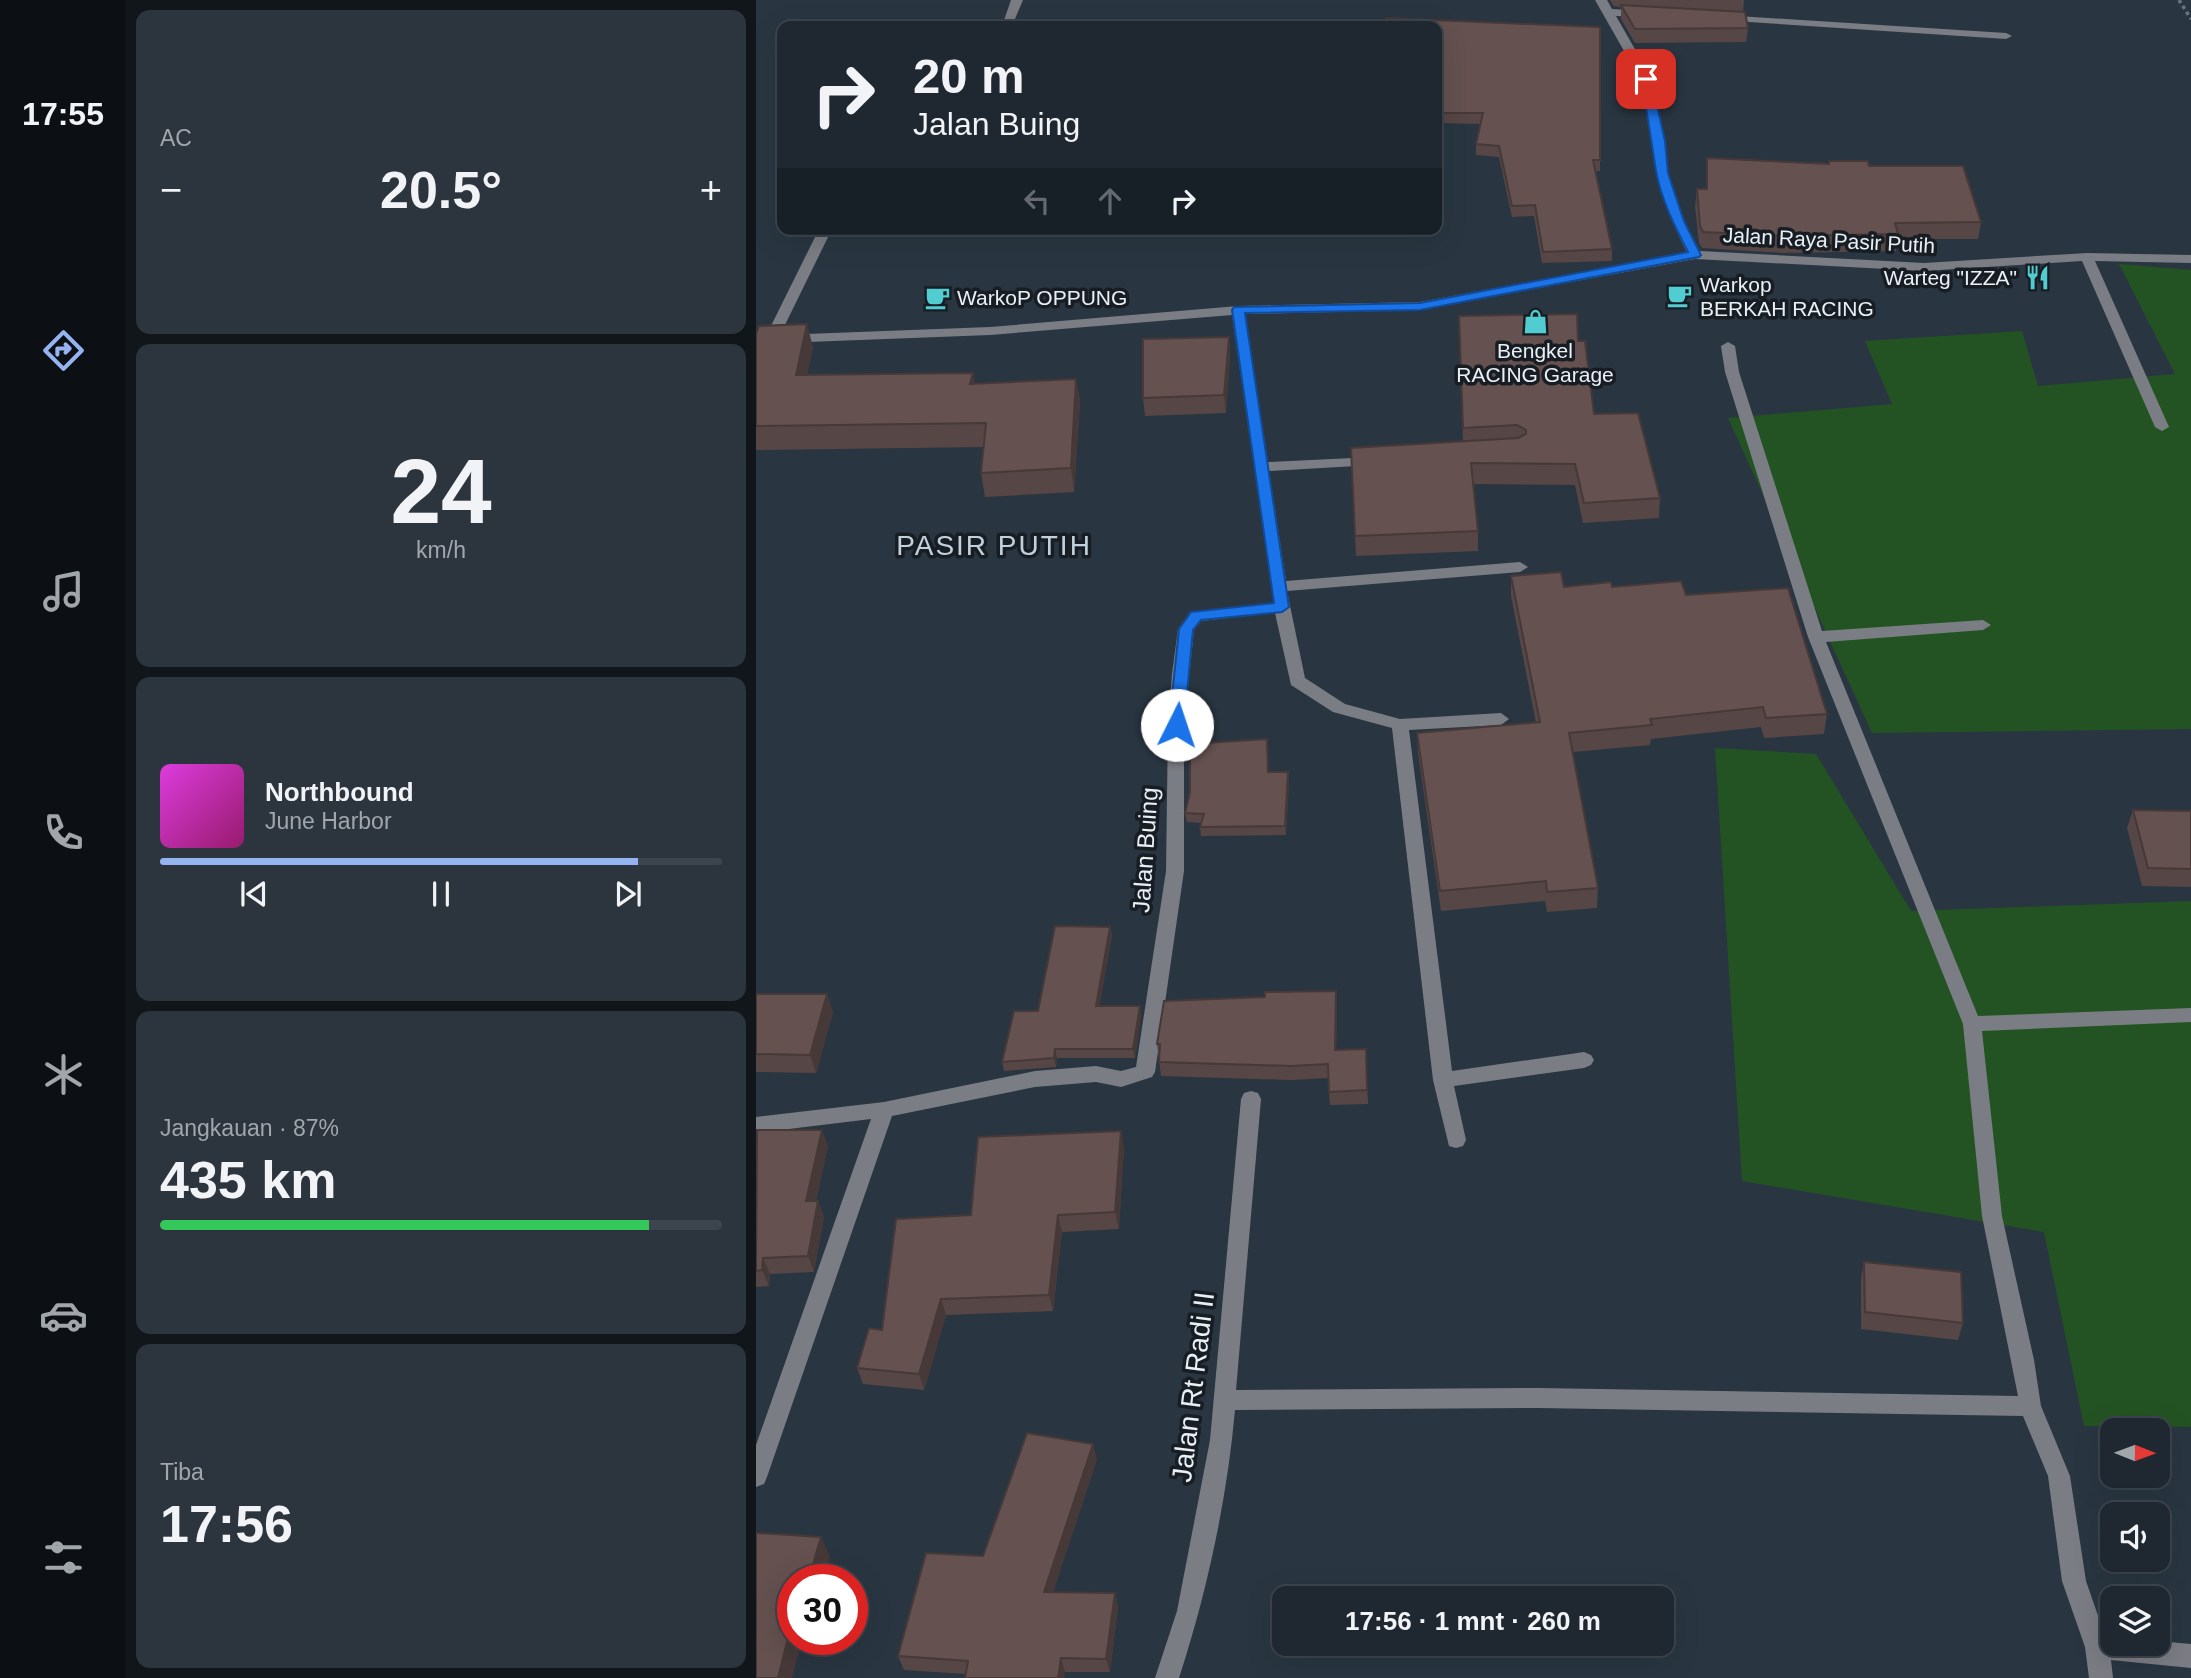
<!DOCTYPE html>
<html lang="id">
<head>
<meta charset="utf-8">
<style>
	:root { --surface:#1f2831; --page:#2c343d; --text:#f1f3f6; --muted:#a1a6ab; --line:#3c444d; --accent:#95b2f1 }
	body { margin:0; font-family:Arial,sans-serif; background:var(--page); color:var(--text); height:100vh; display:flex; flex-direction:column; font-size:26px; white-space:nowrap }
	* { box-sizing:border-box; margin:0 }
	p { font-size:23px; color:var(--muted) }
	.icon { flex:none; width:38px; height:38px; fill:none; stroke:currentColor; stroke-width:2; stroke-linecap:round; stroke-linejoin:round }
	.map { position:relative; flex:1; overflow:hidden }
	.side { display:flex; flex-direction:column; gap:10px; padding:10px; background:#11161b; width:630px }
	.side>* { flex:none }
	.hud { position:absolute; left:21px; top:21px; width:665px; height:214px; border-radius:14px; box-shadow:0 7px 28px #0002,0 0 0 2px var(--line); background:#1f2831; color:var(--text); overflow:hidden }
	.needle { width:46px; rotate:91deg }
	.controls { position:absolute; left:1344px; top:1418px; display:grid; gap:14px }
	.controls a { display:grid; place-items:center; width:70px; height:70px; border-radius:14px; background:var(--surface); box-shadow:0 7px 28px #0002,0 0 0 2px var(--line); font-size:35px }
	.speed { position:absolute; left:21px; top:1564px; display:flex; gap:14px; font-size:35px; font-weight:700; text-align:center }
	.speed>* { display:grid; place-content:center; width:91px; height:91px; border-radius:50%; background:var(--surface); box-shadow:0 7px 28px #0002,0 0 0 2px var(--line); line-height:1 }
	.speed .limit { border:10px solid #d22; background:#fff; color:#111 }
	.pin { position:absolute; display:grid; place-items:center; width:60px; height:60px; color:#fff; margin:-30px; border-radius:14px; box-shadow:0 4px 10px #0006 }
	.me { position:absolute; width:77px; margin:-38px; rotate:4deg; stroke-linejoin:round; filter:drop-shadow(0 0 5px #0008) }
	.turn { display:flex; align-items:center; gap:24px; height:147px; padding:0 21px; font-size:32px }
	.turn .icon { width:91px; height:91px; stroke-width:2.5 }
	.turn b { display:block; font-size:49px; line-height:60px }
	.lanes { display:flex; align-items:center; height:66px; padding:0 21px; background:#0003; justify-content:center; gap:35px; direction:ltr }
	.lanes .off { opacity:.35 }
	.big { font-size:52px; font-weight:700; line-height:1.1 }
	.side .widget { flex:1; display:flex; flex-direction:column; justify-content:center; gap:10px; min-width:0; padding:0 24px; border-radius:14px; background:var(--page) }
	.side .dial { align-items:center; gap:0 }
	.dial b { font-size:91px; line-height:1 }
	.song { display:flex; align-items:center; gap:21px }
	.cover { width:84px; height:84px; border-radius:10px; background:linear-gradient(135deg,hsl(300 70% 55%),hsl(320 70% 35%)) }
	.played { height:7px; border-radius:4px; background:linear-gradient(90deg,var(--accent) 85%,var(--line) 85%) }
	.keys { display:flex; justify-content:space-around; direction:ltr }
	.heat { display:flex; justify-content:space-between; align-items:center; font-size:38px; direction:ltr }
	.charge { height:10px; border-radius:5px; background:linear-gradient(90deg,#34c759 87%,var(--line) 0) }
	.trip { position:absolute; left:516px; top:1586px; width:402px; height:70px; border-radius:14px; background:var(--surface); box-shadow:0 7px 28px #0002,0 0 0 2px var(--line); font-weight:700; line-height:70px; text-align:center }
	main { display:flex; flex:1; min-height:0 }
	.dock { display:flex; flex-direction:column; width:126px; justify-content:space-around; align-items:center; background:#0c1014; color:var(--muted) }
	.dock .icon { width:49px; height:49px }
	.dock .on { color:var(--accent) }
	.dock b { font-size:32px; color:var(--text) }
	.map>svg:first-child { display:block }
	.green { fill:#245323 }
	.lines { fill:none; stroke-linecap:round; stroke-linejoin:round }
	.path { stroke:#6a757f; stroke-width:3.5; stroke-dasharray:3.5 3.5; stroke-linecap:butt }
	.minor { fill:#7b7d84; fill-rule:evenodd }
	.wall { fill:#564645 }
	.shaded-wall { fill:#463938 }
	.building { fill:#645150; stroke:#463938; stroke-width:2 }
	.route { fill:#1a73e8; stroke:#114b97; stroke-width:2 }
	.labels { text-anchor:middle; dominant-baseline:central; stroke-width:7; stroke-linejoin:round; paint-order:stroke }
	.far-street-label { font-size:21px; fill:#e8f0f7; stroke:#171d22 }
	.far-poi-label { font-size:21px; fill:#e8f0f7; stroke:#171d22; text-anchor:start }
	.street-label { font-size:24px; fill:#e8f0f7; stroke:#171d22 }
	.quarter-label { font-size:28px; letter-spacing:2px; fill:#c0d0dd; stroke:#171d22 }
	.near-street-label { font-size:28px; fill:#e8f0f7; stroke:#171d22 }
</style>
</head>
<body>
<main>
<nav class="dock">
<b>17:55</b>
<svg class="icon on" aria-label="directions" viewBox="0 0 24 24"><path d="M12 3l9 9-9 9-9-9zM9 14v-3h6M13 9l2 2-2 2"/></svg>
<svg class="icon" aria-label="music" viewBox="0 0 24 24"><path d="M9 18V5l10-2v13"/><circle cx="6" cy="18" r="3"/><circle cx="16" cy="16" r="3"/></svg>
<svg class="icon" aria-label="phone" viewBox="0 0 24 24"><path d="M5 4h4l2 5-3 2q2 4 5 5l2-3 5 2v4C11 20 4 13 5 4z"/></svg>
<svg class="icon" aria-label="climate" viewBox="0 0 24 24"><path d="M12 3v18M4 7l16 10M4 17L20 7"/></svg>
<svg class="icon" aria-label="car" viewBox="0 0 24 24"><path d="M5 17H2v-5l4-1 3-4h7l3 4 3 1v5h-3M9 17h6M6 11h13"/><circle cx="7" cy="17" r="2"/><circle cx="17" cy="17" r="2"/></svg>
<svg class="icon" aria-label="filters" viewBox="0 0 24 24"><path d="M4 7h16M4 17h16"/><circle cx="9" cy="7" r="2"/><circle cx="15" cy="17" r="2"/></svg>
</nav>
<section class="side">
<div class="widget"><p>AC</p>
<div class="heat"><a>−</a><b class="big">20.5°</b><a>+</a></div>
</div>
<div class="widget dial"><b>24</b><p>km/h</p></div>
<div class="widget">
<div class="song"><i class="cover"></i><div><b>Northbound</b><p>June Harbor</p></div></div>
<div class="played"></div>
<div class="keys"><svg class="icon" aria-label="previous" viewBox="0 0 24 24"><path d="M18 5L8 12l10 7zM5 5v14"/></svg><svg class="icon" aria-label="pause" viewBox="0 0 24 24"><path d="M8 5v14M16 5v14"/></svg><svg class="icon" aria-label="next" viewBox="0 0 24 24"><path d="M6 5l10 7-10 7zM19 5v14"/></svg></div>
</div>
<div class="widget"><p>Jangkauan · 87%</p><b class="big">435 km</b><div class="charge"></div></div>
<div class="widget"><p>Tiba</p><b class="big">17:56</b></div>
</section>
<div class="map">
<svg width="1435" height="1678" viewBox="0 0 1435 1678">
	<rect width="100%" height="100%" fill="#293641"/>
	<g class="green">
		<path d="M1363,264l72,6v459l-319,4 -144,-315 164,-14 -27,-63 157,-10 16,55 137,-12z"/>
		<path d="M959,748l101,6 95,157 280,-10v526l-107,-1 -40,-194 -302,-51z"/>
	</g>
	<g class="lines">
		<path class="path" d="M1423,0l12,19"/>
		<g class="minor">
			<path d="M255,0h12l-11,26h-10z"/>
			<path d="M839,0h12l5,9 33,2 6,3 -6,3 -29,-1 36,63 13,62 3,32 16,48 16,30 224,12 163,-10 104,2v8l-96,-2 74,166 -7,4 -7,-4 -73,-166 -158,10 -229,-12 -275,51 -175,4 23,148 105,-5 7,4 -7,4 -104,6 17,110 234,-19 8,5 -8,5 -233,19 18,87 40,26 55,15 101,-6 8,6 -8,6 -92,5 43,341 132,-19 7,3 3,5 -3,5 -7,3 -130,18 12,54 -3,6 -7,2 -7,-2 -16,-66 -41,-352 -59,-16 -42,-27 -16,-72 -74,8 -7,9 -10,95v146l-29,201 -3,5 -31,10 -25,-5 -61,5 -143,29 -125,361 -3,7 -8,3v-42l115,-326 -115,14v-16l128,-15 151,-31 61,-5 25,5 15,-4 30,-196 2,-146 4,-51 6,-45 12,-17 84,-9 -42,-288 -242,20 -234,9v-8h10l53,-107h13l-52,106 210,-8 248,-21 182,-4 267,-49 -15,-32 -16,-48 -3,-32 -13,-62z"/>
			<path d="M966,15l284,18 6,3 -6,3 -288,-19 -2,-2z"/>
			<path d="M972,342l7,4 4,26 83,259 161,-11 8,5 -8,5 -157,12 152,374 213,-8v14l-209,9 20,185 32,144 7,46 29,70 16,105 19,55 7,1v6l46,-2 33,3v24l-80,-8 2,18h-24l-4,-31 -23,-66 -14,-105 -25,-60 -484,-8 -304,2c-8,90 -28,182 -56,268h-24l22,-67 33,-171 31,-341 3,-6 7,-2 7,2 3,6 -25,291 303,-2 479,8 -36,-180 -19,-192 -155,-387 -83,-265 -4,-26z"/>
		</g>
	</g>
	<g class="wall">
		<path d="M854,0h134l-1,12 5,16 -2,14 -111,1 -14,-24v-12l-7,-1z"/>
		<path d="M681,26l163,134v11h-4l16,78v12l-70,2 -8,-47 -22,1 -13,-60 -23,-2v-11l4,-20 -43,-1z"/>
		<path d="M951,158l122,5v-2l40,5 112,56 -3,17h-81l-1,12 -113,2 -81,-5 -3,-5 -4,-37 2,-17h9z"/>
		<path d="M703,316l119,25 16,73 66,84 -1,20 -76,5 -8,-38 -102,-1 5,47v20l-122,5 -5,-108 112,-6z"/>
		<path d="M0,334l57,13 -6,28 168,9 101,-5 4,23 -6,90 -89,5 -4,-24 2,-26 -227,3z"/>
		<path d="M473,337l1,17 -4,59 -81,3 -2,-18z"/>
		<path d="M755,576l53,11h48l74,8 141,119 -3,20 -60,4 -3,-11 -110,12 -1,6 -77,7 25,136 -1,20 -50,4 -2,-11 -104,10 -23,-158 -1,-20 119,-10 -25,-127z"/>
		<path d="M511,748l1,24h20l1,9 -3,54 -85,1 -1,-9 1,-4 -14,-1 -2,-9z"/>
		<path d="M1377,810l58,1v76l-49,-1 -15,-58z"/>
		<path d="M354,927l2,9 -13,70 42,9 -6,43h-78l-1,9 -52,4 -2,-9 36,-51z"/>
		<path d="M580,991l1,13 -1,46 30,-1 2,55 -38,1 -2,-27 -36,2 -131,-4 -4,-32 108,-47z"/>
		<path d="M0,994l77,18 -17,61 -60,-1z"/>
		<path d="M0,1133l72,13 -12,55 8,16 -10,55 -44,2 -1,12 -13,1z"/>
		<path d="M368,1147l-5,82 -57,3 -9,79 -107,4 -22,75 -61,-6 -6,-16 25,-38 89,-115z"/>
		<path d="M1108,1262l99,61 -5,17 -97,-11v-50z"/>
		<path d="M341,1459l-44,133 62,1 3,14 -8,65h-45l-99,2 -62,-4 -6,-14 85,-100z"/>
	</g>
	<g class="shaded-wall">
		<path d="M51,324l6,23 -11,52 -6,-24z"/>
		<path d="M473,337l1,17 -4,59 -2,-18z"/>
		<path d="M217,373l4,23 -7,-12z"/>
		<path d="M320,379l4,23 -6,90 -3,-24z"/>
		<path d="M532,772l1,9 -3,54 -1,-9z"/>
		<path d="M354,927l2,9 -14,79 -2,-9z"/>
		<path d="M580,991l1,13 -1,60 -1,-14z"/>
		<path d="M71,994l6,18 -17,61 -6,-18z"/>
		<path d="M384,1006l1,9 -6,43 -2,-9z"/>
		<path d="M299,1049l2,9 -1,9 -2,-9z"/>
		<path d="M66,1130l6,16 -16,71 -6,-16z"/>
		<path d="M365,1131l3,16 -5,82 -4,-17z"/>
		<path d="M62,1201l6,16 -10,55 -6,-16z"/>
		<path d="M302,1215l4,17 -9,79 -4,-16z"/>
		<path d="M7,1258l7,16 -1,12 -7,-16z"/>
		<path d="M185,1299l5,16 -22,75 -5,-16z"/>
		<path d="M337,1444l4,15 -49,147 -4,-14z"/>
		<path d="M65,1537l9,20 -6,23h-14l-1,-2z"/>
		<path d="M359,1593l3,14 -8,65 -4,-13z"/>
		<path d="M37,1618v22h9l-10,38h-14z"/>
		<path d="M305,1658l4,14 -1,6h-6z"/>
	</g>
	<g class="building">
		<path d="M865,5l124,7 3,16 -113,1z"/>
		<path d="M630,18l214,9v133h-7l19,89 -69,3 -8,-47 -23,1 -13,-60 -23,-2 7,-31h-46v-87h-52z"/>
		<path d="M951,158l122,6v-3h39l1,5h94l18,56 -86,1 3,11 -113,2 -82,-4 -3,-6 -3,-37h10z"/>
		<path d="M821,314l1,27h7l9,73 44,-1 22,85 -76,5 -9,-39 -104,-1 7,68 -123,5 -4,-88 167,-10 8,-4v-4l-9,-5 -54,3 -4,-112z"/>
		<path d="M51,324l-11,51 177,-2 -3,11 106,-5 -5,89 -90,5 5,-50 -230,3v-92l3,-8z"/>
		<path d="M473,337l-5,58 -81,3v-59z"/>
		<path d="M805,572l3,15 47,-5 1,5 69,-6 5,14 102,-7 39,126 -61,4 -3,-11 -113,12 2,6 -83,8 29,155 -51,4 -1,-11 -106,10 -23,-158 123,-11 -29,-146z"/>
		<path d="M511,739l1,33h20l-3,54 -85,1 4,-13 -19,-1 5,-20v-49z"/>
		<path d="M1377,810l58,1v58l-43,-1z"/>
		<path d="M299,926l55,1 -14,79h44l-7,43h-78l-1,9 -52,4 12,-51h24z"/>
		<path d="M580,991l-1,59 31,-1 1,41 -38,2 -1,-28 -37,2 -132,-4 1,-18h-3l7,-43 101,-4v-5z"/>
		<path d="M0,994h71l-17,61 -54,-1z"/>
		<path d="M1,1130h65l-16,71h12l-10,55 -45,2 -1,12 -6,1z"/>
		<path d="M365,1131l-6,81 -57,3 -9,80 -108,4 -22,75 -62,-6 12,-40 13,2 14,-111 75,-4 7,-78z"/>
		<path d="M1108,1262l97,10 2,51 -98,-11z"/>
		<path d="M271,1433l66,11 -49,148 71,1 -9,66 -45,-1 -3,20h-93l3,-17 -70,-5 28,-103 57,3z"/>
		<path d="M0,1533l65,4 -12,41h-4l-1,2h-11v38l-15,60h-22z"/>
	</g>
	<path class="route" d="M890,76l5,3 14,62 3,32 16,48 17,34 -2,2 -279,53 -175,3 44,294 -7,5 -81,8 -8,10 -9,95 -7,5 -6,-1 -2,-4 10,-96 12,-17 83,-9 -42,-293 2,-3 186,-4 268,-51c-13,-25 -27,-53 -32,-81 -5,-31 -9,-61 -15,-92z"/>
	<defs>
		<symbol id="restaurant-bare" viewBox="-9 -9 18 18"><path d="M-5-6h1v4h1v-4h1v4h1v-4h1v5L-1.5 .5V6h-2V.5L-5-1ZM5-6V6H3V1.5H1.5Q1.5-4 5-6Z" fill="#51ccd1" stroke="#171d22" stroke-width="2.5" paint-order="stroke"/></symbol>
		<symbol id="cafe-bare" viewBox="-9 -9 18 18"><path d="M-5.5-4.5H6V0H3Q3 3.5 0 3.5H-2.5Q-5.5 3.5-5.5 0ZM3-3.2v2h1.7v-2ZM-6 4.5H4V6H-6Z" fill="#51ccd1" stroke="#171d22" stroke-width="2.5" paint-order="stroke"/></symbol>
		<symbol id="shop-bare" viewBox="-9 -9 18 18"><path d="M-5-2.5h2.3a2.7 3.5 0 0 1 5.4 0H5L5.5 6h-11ZM-1.5-2.5h3a1.5 2.3 0 0 0-3 0Z" fill="#51ccd1" stroke="#171d22" stroke-width="2.5" paint-order="stroke"/></symbol>
	</defs>
	<g fill-rule="evenodd">
		<use href="#restaurant-bare" x="1264" y="260" width="35" height="35"/>
		<use href="#cafe-bare" x="906" y="278" width="35" height="35"/>
		<use href="#cafe-bare" x="164" y="280" width="35" height="35"/>
		<use href="#shop-bare" x="762" y="304" width="35" height="35"/>
	</g>
	<g class="labels">
		<g class="far-street-label">
			<text transform="translate(1073 240) rotate(3)">Jalan Raya Pasir Putih</text>
		</g>
		<g class="far-poi-label">
			<text x="1261" y="277" text-anchor="end">Warteg "IZZA"</text>
			<text x="944" y="284">Warkop<tspan x="944" dy="24">BERKAH RACING</tspan></text>
			<text x="201" y="297">WarkoP OPPUNG</text>
			<text x="779" y="350" text-anchor="middle">Bengkel<tspan x="779" dy="24">RACING Garage</tspan></text>
		</g>
		<g class="street-label">
			<text transform="translate(389 850) rotate(-86)">Jalan Buing</text>
		</g>
		<g class="quarter-label">
			<text x="238" y="545">PASIR PUTIH</text>
		</g>
		<g class="near-street-label">
			<text transform="translate(437 1387) rotate(-83)">Jalan Rt Radi II</text>
		</g>
	</g>
</svg>
<div class="controls">
<a><svg class="needle" viewBox="-14 -14 28 28"><path d="M0-13l5 13h-10z" fill="#e53935"/><path d="M0 13l5-13h-10z" fill="#a1a6ab"/></svg></a>
<a><svg class="icon" aria-label="sound" viewBox="0 0 24 24"><path d="M4 9h4l5-4v14l-5-4H4zM17 9q2 3 0 6"/></svg></a>
<a><svg class="icon" aria-label="layers" viewBox="0 0 24 24"><path d="M12 4l9 5-9 5-9-5zM3 14l9 5 9-5"/></svg></a>
</div>
<div class="speed"><div class="limit">30</div></div>
<div class="pin" style="left:890px;top:79px;background:#d93025"><svg class="icon" aria-label="arrive" viewBox="0 0 24 24"><path d="M6 21V4h12l-3 4 3 4H6"/></svg></div>
<svg class="me" style="left:421px;top:725px" viewBox="-20 -20 40 40"><circle r="19" fill="#fff"/><path d="M0-13L10 11 0 6-10 11z" fill="#1a73e8"/></svg>
<div class="trip">17:56 · 1 mnt · 260 m</div>
<div class="hud">
<div class="turn"><svg class="icon" aria-label="right" viewBox="0 0 24 24"><path d="M7 20v-9h11M14 6l5 5-5 5"/></svg><div><b>20 m</b>Jalan Buing</div></div>
<div class="lanes"><svg class="icon off" aria-label="left" viewBox="0 0 24 24"><path d="M17 20v-9H6M10 6l-5 5 5 5"/></svg><svg class="icon off" aria-label="ahead" viewBox="0 0 24 24"><path d="M12 20V5M6 11l6-6 6 6"/></svg><svg class="icon" aria-label="right" viewBox="0 0 24 24"><path d="M7 20v-9h11M14 6l5 5-5 5"/></svg></div>
</div>
</div>
</main>
</body>
</html>
